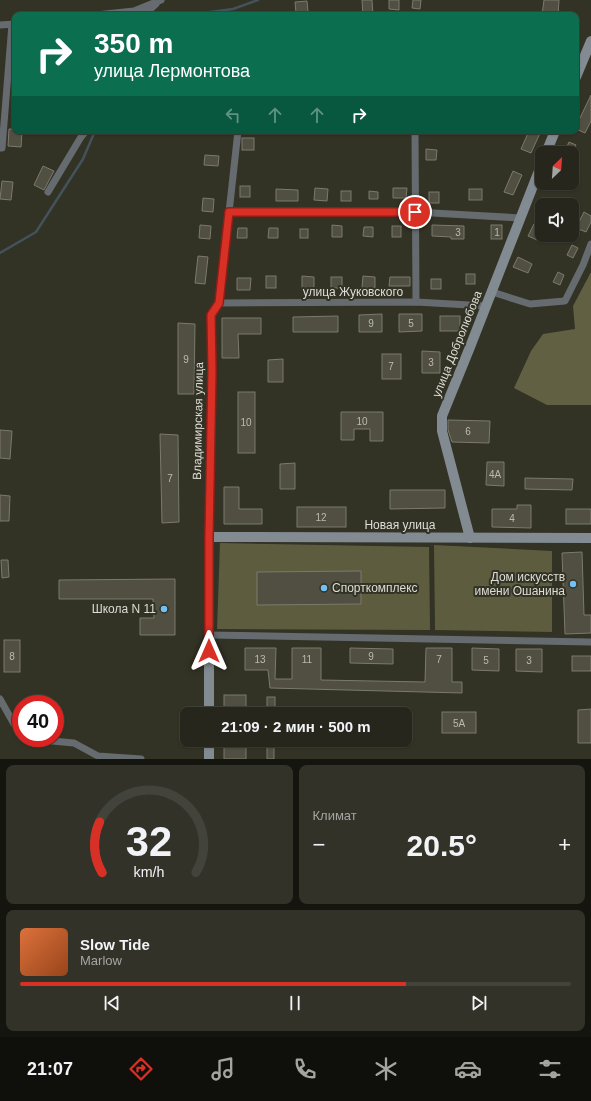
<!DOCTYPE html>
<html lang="ru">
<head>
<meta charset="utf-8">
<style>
	:root { --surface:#26261c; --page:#323229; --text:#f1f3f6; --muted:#a4a5a3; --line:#42433b; --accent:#d93025 }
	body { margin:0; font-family:Helvetica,sans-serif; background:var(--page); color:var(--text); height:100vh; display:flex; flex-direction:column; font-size:15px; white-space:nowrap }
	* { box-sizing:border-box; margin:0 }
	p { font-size:13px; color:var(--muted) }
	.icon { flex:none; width:22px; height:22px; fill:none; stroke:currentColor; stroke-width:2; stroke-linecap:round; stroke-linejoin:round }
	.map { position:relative; height:759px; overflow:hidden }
	.drawer { display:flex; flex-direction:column; gap:6px; padding:6px; background:#15150f; flex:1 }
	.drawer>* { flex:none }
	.banner { position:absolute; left:12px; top:12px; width:567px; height:122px; border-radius:8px; box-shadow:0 1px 3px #0004,0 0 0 1px var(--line); background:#0b6e4f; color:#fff; overflow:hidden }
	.needle { width:26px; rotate:25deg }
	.controls { position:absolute; left:535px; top:146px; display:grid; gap:8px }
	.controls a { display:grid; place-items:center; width:44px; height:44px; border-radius:8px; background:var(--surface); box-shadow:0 1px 3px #0004,0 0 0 1px var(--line); font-size:20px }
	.speed { position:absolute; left:12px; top:695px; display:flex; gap:8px; font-size:20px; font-weight:700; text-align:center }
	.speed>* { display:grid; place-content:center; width:52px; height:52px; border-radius:50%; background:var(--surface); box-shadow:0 1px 3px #0004,0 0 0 1px var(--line); line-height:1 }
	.speed .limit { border:6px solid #d22; background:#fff; color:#111 }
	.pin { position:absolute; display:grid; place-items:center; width:34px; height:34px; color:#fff; margin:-17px; border:2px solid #fff; border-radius:50%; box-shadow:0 1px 4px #0007 }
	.me { position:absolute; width:44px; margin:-22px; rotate:0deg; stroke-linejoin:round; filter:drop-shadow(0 0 3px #0008) }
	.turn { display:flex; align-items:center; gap:14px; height:84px; padding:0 16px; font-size:18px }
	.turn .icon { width:52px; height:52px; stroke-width:2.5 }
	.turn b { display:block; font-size:28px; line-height:34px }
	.lanes { display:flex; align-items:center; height:38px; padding:0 16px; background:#0003; justify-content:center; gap:20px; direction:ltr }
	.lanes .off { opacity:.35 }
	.big { font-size:30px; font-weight:700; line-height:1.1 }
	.drawer .tile { flex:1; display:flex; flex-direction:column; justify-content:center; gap:6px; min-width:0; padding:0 14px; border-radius:8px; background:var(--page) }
	.drawer .dial { align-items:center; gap:0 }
	.dial svg { height:104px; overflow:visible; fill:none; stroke:var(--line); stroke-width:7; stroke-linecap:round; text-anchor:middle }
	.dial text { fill:var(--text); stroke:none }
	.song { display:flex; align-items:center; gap:12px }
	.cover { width:48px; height:48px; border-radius:6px; background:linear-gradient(135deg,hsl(20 70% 55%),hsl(20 70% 35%)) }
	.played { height:4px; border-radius:2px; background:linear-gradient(90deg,var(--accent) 70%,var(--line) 70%) }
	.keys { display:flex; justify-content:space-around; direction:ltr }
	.heat { display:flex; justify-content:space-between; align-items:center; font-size:22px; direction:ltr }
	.drawer .tiles { flex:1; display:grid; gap:6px; grid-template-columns:1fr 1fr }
	.tile:last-child { grid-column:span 2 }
	.trip { position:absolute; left:180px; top:707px; width:232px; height:40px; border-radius:8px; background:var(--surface); box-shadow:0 1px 3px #0004,0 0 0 1px var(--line); font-weight:700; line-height:40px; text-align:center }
	.dock { display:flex; height:64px; justify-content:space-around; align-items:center; background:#0f0f0b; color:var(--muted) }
	.dock .icon { width:28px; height:28px }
	.dock .active { color:var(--accent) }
	.dock b { font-size:18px; color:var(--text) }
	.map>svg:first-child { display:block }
	.green { fill:#5e5c3f }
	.forest { fill:#626043 }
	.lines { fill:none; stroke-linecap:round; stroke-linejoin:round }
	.stream { stroke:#43525b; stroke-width:2.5 }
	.building { fill:#504f42; stroke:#7b7a6c }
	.street { stroke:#656b6f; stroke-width:7 }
	.secondary { stroke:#828b91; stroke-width:10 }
	.route-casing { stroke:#8d1f18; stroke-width:10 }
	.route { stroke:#d93025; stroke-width:7 }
	.poi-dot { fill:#72c1f5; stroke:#323225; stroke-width:1.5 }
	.labels { text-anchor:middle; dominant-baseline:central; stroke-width:4; stroke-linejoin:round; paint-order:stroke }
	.number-label { font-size:10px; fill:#babab1 }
	.street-label { font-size:12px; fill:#deddd6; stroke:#323225 }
	.poi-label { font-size:12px; fill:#deddd6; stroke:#323225; text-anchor:end }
</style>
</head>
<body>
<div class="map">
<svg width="591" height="759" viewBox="0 0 591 759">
	<rect width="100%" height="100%" fill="#323225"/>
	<g class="green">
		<path d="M220,543l209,4 1,83 -213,-1z"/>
		<path d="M434,545l118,6v81l-117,-2z"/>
	</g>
	<path class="forest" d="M591,272v133h-44l-33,-17 17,-37 12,-17 32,-5 -2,-23z"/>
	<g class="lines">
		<g class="stream">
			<path d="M188,15l45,-6 25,-9"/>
			<path d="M0,253l36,-21 47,-73 12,-28"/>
		</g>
	</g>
	<g class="building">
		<path d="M362,0h10l1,15h-10z"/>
		<path d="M389,0h10v10l-10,-1z"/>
		<path d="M413,0h8l-1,9 -8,-1z"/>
		<path d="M544,0h15l-1,15h-16z"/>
		<path d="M307,1l1,11 -12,1 -1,-11z"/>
		<path d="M591,95v26l-6,12 -9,-4v-11l3,2z"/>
		<path d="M9,129h6v2h7l-1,16 -13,-1z"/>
		<path d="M529,131h12l-10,22 -10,-4z"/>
		<rect x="242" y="138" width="12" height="12"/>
		<path d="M569,142l7,3 -4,8h-8z"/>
		<path d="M426,149l11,1 -1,10h-10z"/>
		<path d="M205,155l14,1 -1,10 -14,-1z"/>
		<path d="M43,166l11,5 -10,19 -10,-5z"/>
		<path d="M513,171l9,4 -9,20 -9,-3z"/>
		<path d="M2,181l11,1 -2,18 -11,-1z"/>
		<rect x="240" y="186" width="10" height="11"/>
		<path d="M315,188l13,1 -1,12 -13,-1z"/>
		<path d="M393,188h14l-1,10h-13z"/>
		<path d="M276,189l22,1v11h-22z"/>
		<rect x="469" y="189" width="13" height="11"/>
		<rect x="341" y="191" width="10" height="10"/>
		<path d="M369,191l9,1v7h-9z"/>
		<rect x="429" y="192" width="10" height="11"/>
		<path d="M203,198l11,1 -1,13 -11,-1z"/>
		<path d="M584,212l7,4v6l-5,10 -10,-4z"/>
		<path d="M534,224l8,4 -5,12 -9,-4z"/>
		<path d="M200,225l11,1 -1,13 -11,-1z"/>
		<path d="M332,225l10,1v11h-10z"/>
		<path d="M432,225l32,1v13h-13v-2l-19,-1z"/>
		<rect x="491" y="225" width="11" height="14"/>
		<rect x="392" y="226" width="9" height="11"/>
		<path d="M364,227h9v10l-10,-1z"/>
		<path d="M238,228h9v10h-10z"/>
		<path d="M269,228h9v10h-10z"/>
		<rect x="300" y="229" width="8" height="9"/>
		<path d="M572,245l6,3 -5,10 -6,-3z"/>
		<path d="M198,256l10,1 -3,27 -10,-1z"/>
		<path d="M518,257l14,7 -4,9 -15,-6z"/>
		<path d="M558,272l6,3 -4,10 -7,-3z"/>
		<rect x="466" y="274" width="9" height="10"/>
		<rect x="266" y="276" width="10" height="12"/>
		<path d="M302,276l12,1v12h-12z"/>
		<path d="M363,276l12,1v11h-13z"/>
		<rect x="331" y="277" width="11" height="11"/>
		<path d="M390,277h20v9h-21z"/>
		<path d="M237,278h14l-1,12h-13z"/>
		<rect x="431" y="279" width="10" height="10"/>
		<path d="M382,314v18h-23v-17z"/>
		<path d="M399,314h23v17l-23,1z"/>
		<path d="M338,316v16h-45v-15z"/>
		<rect x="440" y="316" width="20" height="15"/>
		<path d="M222,318h39v16h-23l1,24h-17z"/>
		<path d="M178,323l17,1 -1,70h-16z"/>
		<path d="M422,351l18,1v21h-18z"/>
		<rect x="382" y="354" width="19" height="25"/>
		<path d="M283,359v23h-15v-22z"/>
		<rect x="238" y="392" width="17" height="61"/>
		<path d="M341,412h42v29h-13v-12h-16v11h-13z"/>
		<path d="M448,420l42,1 -1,22 -37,-1 -4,-12z"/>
		<path d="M0,430l12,1 -2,28 -10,-1z"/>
		<path d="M160,434l18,1 1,87 -17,1z"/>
		<path d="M487,462h17v24l-18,-1z"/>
		<path d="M295,463v26h-15v-25z"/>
		<path d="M525,478l48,1 -1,11 -47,-1z"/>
		<path d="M224,487h15v22h23v15h-38z"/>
		<path d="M390,490h55v18l-55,1z"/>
		<path d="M0,495l10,1 -1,25h-9z"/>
		<path d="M517,505h14v23l-39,-1v-18h25z"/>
		<rect x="297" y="507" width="49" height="20"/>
		<rect x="566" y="509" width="25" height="15"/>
		<path d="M582,552l2,63h7v18l-26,1 -3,-81z"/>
		<path d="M1,560h7l1,17 -7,1z"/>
		<path d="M361,571v33l-104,1v-33z"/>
		<path d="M175,579v56h-35v-17h14l-1,-19h-94v-19z"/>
		<rect x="4" y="640" width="16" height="32"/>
		<path d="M245,648h31l-1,31h17v-31h29v32l104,2 1,-34h26v34h10v11l-192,-5 -2,-18h-23z"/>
		<path d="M350,648l43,1v15l-43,-1z"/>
		<path d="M472,648l27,1v22l-27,-1z"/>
		<path d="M516,649h26v23l-26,-1z"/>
		<rect x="572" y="656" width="19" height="15"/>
		<rect x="224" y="695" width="22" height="19"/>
		<rect x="267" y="697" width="8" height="17"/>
		<path d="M591,709v34h-13v-33z"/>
		<rect x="442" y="712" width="34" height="21"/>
		<rect x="224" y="740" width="22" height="19"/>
		<rect x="267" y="740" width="7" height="19"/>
	</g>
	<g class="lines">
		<g class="street">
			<path d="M96,15l38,-4 27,-11"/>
			<path d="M144,15l12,-11"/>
			<path d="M0,25l15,-1"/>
			<path d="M415,131l1,171"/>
			<path d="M0,148h2l10,-124"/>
			<path d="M48,192l33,-55 5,-6"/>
			<path d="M229,212h186l106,6"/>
			<path d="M492,292l38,12 35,-3 18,-36 8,-21"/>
			<path d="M219,303l197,-1 71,4"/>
			<path d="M209,537l3,-166 -1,-56 8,-12 19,-172"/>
			<path d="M209,635l382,7"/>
			<path d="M0,699l14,25 7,6"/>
			<path d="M39,738l13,3 22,2 24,13 43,3"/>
		</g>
		<g class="secondary">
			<path d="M576,77l15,-36"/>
			<path d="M546,153l9,-22"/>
			<path d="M470,538l-28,-107v-15l28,-69 72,-184"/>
			<path d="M209,714v-177l382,1"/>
			<path d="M209,759v-19"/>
		</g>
	</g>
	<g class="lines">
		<defs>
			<path id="route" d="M209,651v-114l3,-166 -1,-56 8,-12 10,-91h186"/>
		</defs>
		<use href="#route" class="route-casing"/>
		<use href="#route" class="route"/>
	</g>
	<g class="poi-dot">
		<circle cx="573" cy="584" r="4"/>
		<circle cx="324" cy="588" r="4"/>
		<circle cx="164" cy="609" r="4"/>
	</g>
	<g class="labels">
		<g class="number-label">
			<text x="458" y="232">3</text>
			<text x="497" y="232">1</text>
			<text x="371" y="323">9</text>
			<text x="411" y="323">5</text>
			<text x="186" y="359">9</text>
			<text x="431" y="362">3</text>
			<text x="391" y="366">7</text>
			<text x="362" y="421">10</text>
			<text x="246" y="422">10</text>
			<text x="468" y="431">6</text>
			<text x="495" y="474">4А</text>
			<text x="170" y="478">7</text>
			<text x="321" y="517">12</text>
			<text x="512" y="518">4</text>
			<text x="12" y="656">8</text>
			<text x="371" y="656">9</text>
			<text x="260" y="659">13</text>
			<text x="307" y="659">11</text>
			<text x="439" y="659">7</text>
			<text x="486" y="660">5</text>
			<text x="529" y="660">3</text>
			<text x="459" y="723">5А</text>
		</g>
		<g class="street-label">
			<text x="353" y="292">улица Жуковского</text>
			<text transform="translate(457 344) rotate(-68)">улица Добролюбова</text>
			<text transform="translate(198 421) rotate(-89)">Владимирская улица</text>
			<text x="400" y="525">Новая улица</text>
		</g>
		<g class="poi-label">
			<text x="565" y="577">Дом искусств<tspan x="565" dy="14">имени Ошанина</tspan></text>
			<text x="332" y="588" text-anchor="start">Спорткомплекс</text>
			<text x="156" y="609">Школа N 11</text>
		</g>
	</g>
</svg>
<div class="controls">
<a><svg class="needle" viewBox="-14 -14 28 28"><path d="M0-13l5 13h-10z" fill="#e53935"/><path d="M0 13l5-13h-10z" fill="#a4a5a3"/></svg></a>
<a><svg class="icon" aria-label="sound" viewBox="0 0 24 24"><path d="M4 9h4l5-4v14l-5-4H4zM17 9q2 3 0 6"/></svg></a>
</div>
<div class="speed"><div class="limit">40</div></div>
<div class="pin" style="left:415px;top:212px;background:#d93025"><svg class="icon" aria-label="arrive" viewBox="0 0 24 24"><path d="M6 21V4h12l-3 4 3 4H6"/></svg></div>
<svg class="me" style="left:209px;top:651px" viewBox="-20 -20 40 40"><path d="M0-17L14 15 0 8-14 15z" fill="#d93025" stroke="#fff" stroke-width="4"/></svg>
<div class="trip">21:09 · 2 мин · 500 m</div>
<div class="banner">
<div class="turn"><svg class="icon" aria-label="right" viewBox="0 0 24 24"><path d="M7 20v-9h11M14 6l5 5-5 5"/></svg><div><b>350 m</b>улица Лермонтова</div></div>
<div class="lanes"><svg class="icon off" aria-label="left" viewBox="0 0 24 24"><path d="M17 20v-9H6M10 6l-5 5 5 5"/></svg><svg class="icon off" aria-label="ahead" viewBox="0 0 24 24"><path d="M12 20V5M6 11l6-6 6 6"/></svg><svg class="icon off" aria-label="ahead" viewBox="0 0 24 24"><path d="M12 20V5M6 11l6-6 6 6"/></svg><svg class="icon" aria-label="right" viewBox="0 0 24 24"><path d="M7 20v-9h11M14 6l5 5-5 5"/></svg></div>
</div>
</div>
<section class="drawer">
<div class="tiles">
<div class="tile dial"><svg viewBox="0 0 100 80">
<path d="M14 69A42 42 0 1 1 86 69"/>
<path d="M14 69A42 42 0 0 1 12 30" stroke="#d93025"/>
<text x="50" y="56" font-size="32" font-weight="700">32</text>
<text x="50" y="72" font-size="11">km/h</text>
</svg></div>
<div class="tile"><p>Климат</p>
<div class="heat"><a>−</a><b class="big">20.5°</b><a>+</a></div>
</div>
<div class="tile">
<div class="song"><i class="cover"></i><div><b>Slow Tide</b><p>Marlow</p></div></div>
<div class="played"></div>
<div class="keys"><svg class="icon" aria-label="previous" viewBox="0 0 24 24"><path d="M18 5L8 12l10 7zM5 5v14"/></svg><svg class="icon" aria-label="pause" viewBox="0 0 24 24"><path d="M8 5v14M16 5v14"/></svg><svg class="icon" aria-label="next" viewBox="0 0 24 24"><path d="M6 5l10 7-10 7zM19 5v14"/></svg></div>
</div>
</div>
</section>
<nav class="dock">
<b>21:07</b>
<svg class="icon active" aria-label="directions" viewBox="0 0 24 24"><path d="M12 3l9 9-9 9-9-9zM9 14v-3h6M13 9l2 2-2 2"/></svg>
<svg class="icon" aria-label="music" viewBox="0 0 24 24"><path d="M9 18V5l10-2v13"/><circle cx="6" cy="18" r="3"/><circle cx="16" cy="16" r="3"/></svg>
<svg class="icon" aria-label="phone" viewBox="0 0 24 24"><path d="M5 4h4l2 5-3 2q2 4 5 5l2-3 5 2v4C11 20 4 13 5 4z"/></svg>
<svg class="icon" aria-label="climate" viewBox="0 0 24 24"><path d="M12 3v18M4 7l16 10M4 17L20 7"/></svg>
<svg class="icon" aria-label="car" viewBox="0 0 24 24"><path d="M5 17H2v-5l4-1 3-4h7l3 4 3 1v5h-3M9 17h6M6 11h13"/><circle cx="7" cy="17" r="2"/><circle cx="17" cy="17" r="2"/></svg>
<svg class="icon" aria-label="filters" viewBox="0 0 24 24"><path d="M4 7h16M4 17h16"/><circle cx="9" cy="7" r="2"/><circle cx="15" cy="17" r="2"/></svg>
</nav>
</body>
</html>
